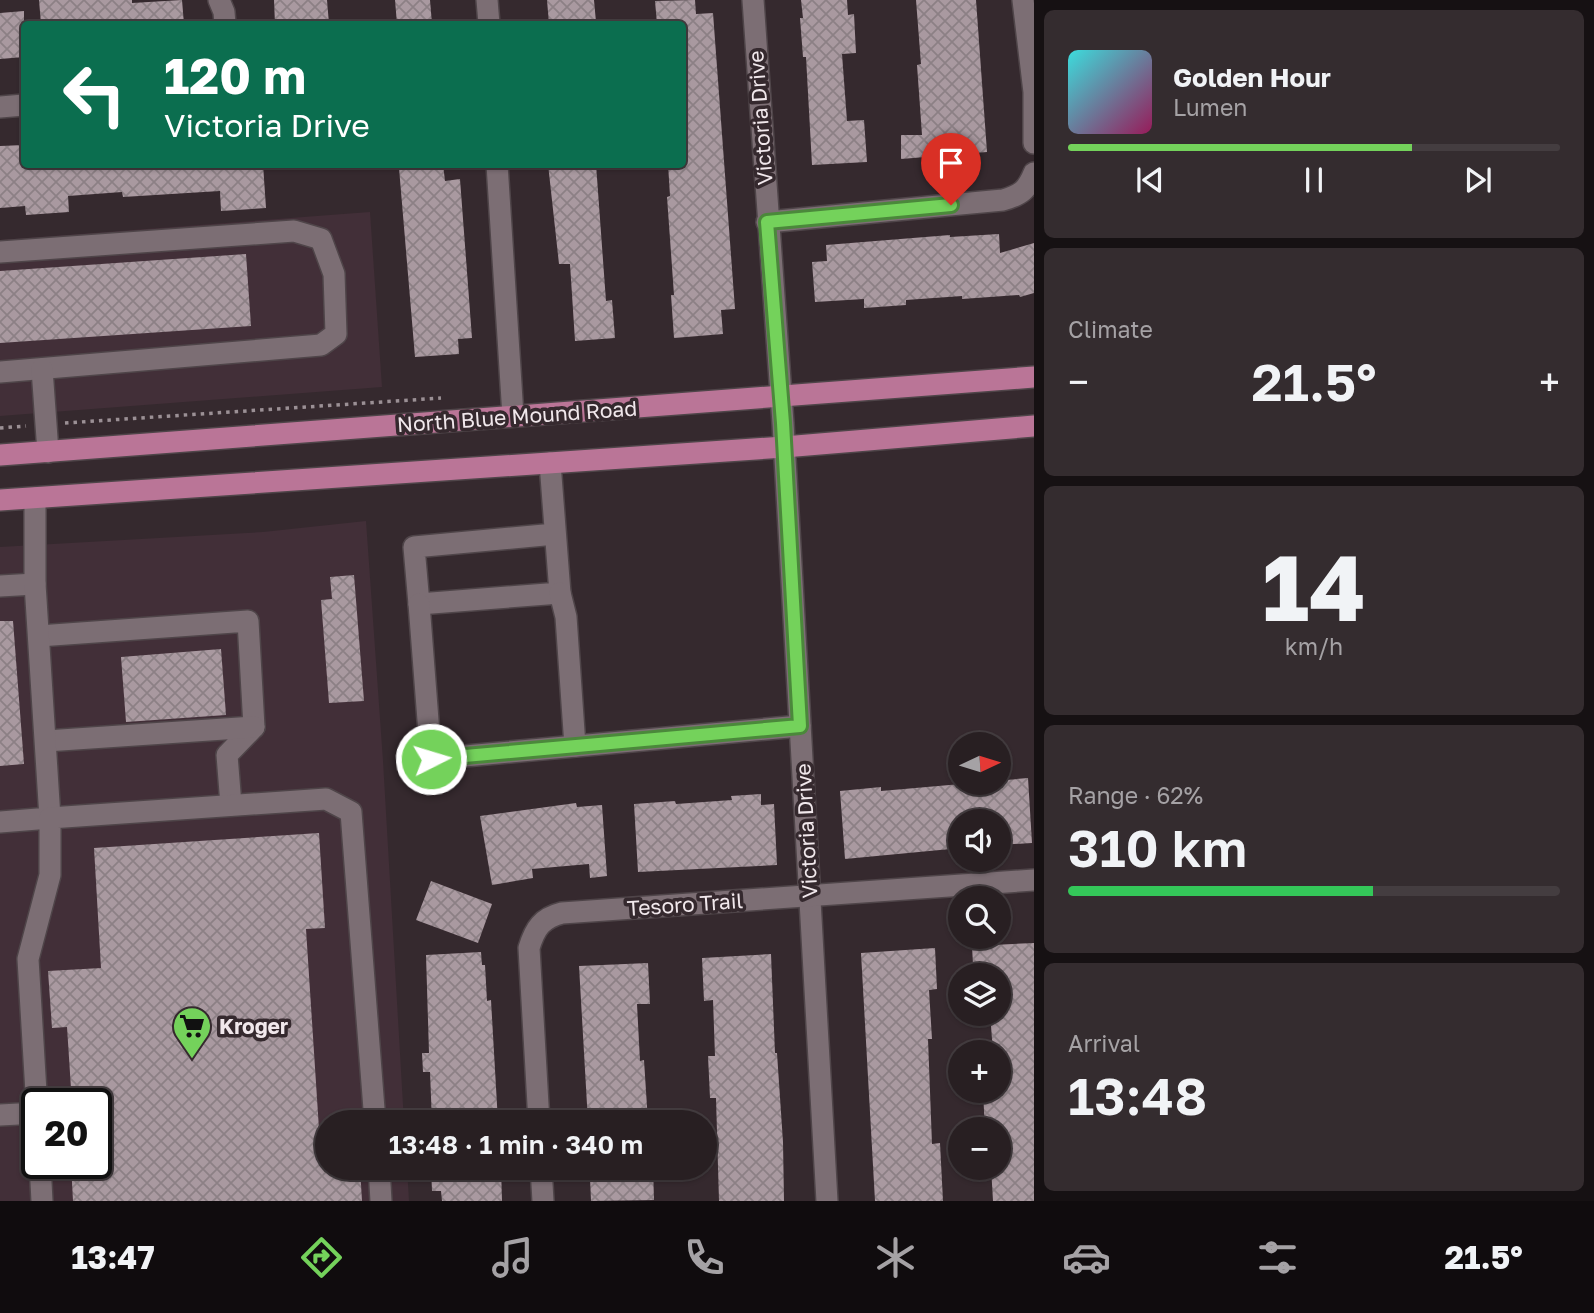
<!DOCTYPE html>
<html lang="en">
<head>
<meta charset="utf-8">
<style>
	:root { --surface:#281f22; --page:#342c2f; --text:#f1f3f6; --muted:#a5a2a5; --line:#443d40; --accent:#74d25b }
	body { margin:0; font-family:"Golos Text",sans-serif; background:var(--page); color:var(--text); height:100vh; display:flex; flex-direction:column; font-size:26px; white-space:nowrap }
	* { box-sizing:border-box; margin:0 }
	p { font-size:23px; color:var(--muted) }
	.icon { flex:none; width:38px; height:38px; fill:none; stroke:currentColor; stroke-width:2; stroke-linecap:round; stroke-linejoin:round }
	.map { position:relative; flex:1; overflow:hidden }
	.details { display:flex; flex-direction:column; gap:10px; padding:10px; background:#161113; width:560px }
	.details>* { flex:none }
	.guide { position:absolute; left:21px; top:21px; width:665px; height:147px; border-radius:7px; box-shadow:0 2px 5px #0004,0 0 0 2px var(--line); background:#0b6e4f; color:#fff; overflow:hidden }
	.needle { width:46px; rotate:86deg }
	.fabs { position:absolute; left:948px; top:732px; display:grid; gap:14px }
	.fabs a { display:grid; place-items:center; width:63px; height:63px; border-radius:50%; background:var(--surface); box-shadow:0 2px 5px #0004,0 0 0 2px var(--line); font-size:35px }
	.speed { position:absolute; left:21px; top:1088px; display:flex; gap:14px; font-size:35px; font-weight:700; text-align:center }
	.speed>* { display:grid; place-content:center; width:91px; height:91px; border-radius:50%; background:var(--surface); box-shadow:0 2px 5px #0004,0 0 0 2px var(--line); line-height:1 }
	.speed .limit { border:4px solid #111; border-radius:10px; background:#fff; color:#111 }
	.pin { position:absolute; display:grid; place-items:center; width:60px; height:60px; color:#fff; margin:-72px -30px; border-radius:50% 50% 50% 0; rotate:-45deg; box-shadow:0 0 7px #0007 }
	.pin .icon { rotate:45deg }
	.me { position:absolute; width:77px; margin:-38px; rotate:85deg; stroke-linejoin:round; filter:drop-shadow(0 0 5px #0008) }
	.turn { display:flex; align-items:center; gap:24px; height:147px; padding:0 28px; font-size:32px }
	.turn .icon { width:91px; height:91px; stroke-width:2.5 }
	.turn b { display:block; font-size:49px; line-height:60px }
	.big { font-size:52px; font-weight:600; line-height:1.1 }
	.details .tile { flex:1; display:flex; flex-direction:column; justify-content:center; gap:10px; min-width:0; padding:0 24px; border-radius:10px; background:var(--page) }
	.details .dial { align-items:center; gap:0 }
	.dial b { font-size:91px; line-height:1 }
	.song { display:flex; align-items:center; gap:21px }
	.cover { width:84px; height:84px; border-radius:10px; background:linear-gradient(135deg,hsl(180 70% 55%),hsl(330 70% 35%)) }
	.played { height:7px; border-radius:4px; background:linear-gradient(90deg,var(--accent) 70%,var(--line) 70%) }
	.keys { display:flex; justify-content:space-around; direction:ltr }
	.heat { display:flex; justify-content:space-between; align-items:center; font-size:38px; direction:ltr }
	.charge { height:10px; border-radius:5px; background:linear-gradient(90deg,#34c759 62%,var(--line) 0) }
	.trip { position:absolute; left:315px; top:1110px; width:402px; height:70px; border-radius:35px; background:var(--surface); box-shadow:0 2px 5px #0004,0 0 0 2px var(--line); font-weight:600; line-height:70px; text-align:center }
	.tabs { display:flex; height:112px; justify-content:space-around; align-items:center; background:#100c0e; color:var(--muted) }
	.tabs .icon { width:49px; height:49px }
	.tabs .active { color:var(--accent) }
	.tabs b { font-size:32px; color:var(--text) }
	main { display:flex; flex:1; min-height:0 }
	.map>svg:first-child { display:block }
	.built { fill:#422f38; fill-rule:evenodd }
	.building { fill:url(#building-cross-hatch) }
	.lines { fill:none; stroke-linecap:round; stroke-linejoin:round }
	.minor-casing { stroke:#4f4549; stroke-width:24 }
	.major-casing { stroke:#4f4549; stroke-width:24 }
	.path { stroke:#9b9095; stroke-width:3.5; stroke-dasharray:3.5 5; stroke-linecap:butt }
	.minor { stroke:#7c6e74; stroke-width:21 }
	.major { stroke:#ba7597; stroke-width:21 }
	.route-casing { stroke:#4b883b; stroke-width:18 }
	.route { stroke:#74d25b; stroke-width:12 }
	.labels { text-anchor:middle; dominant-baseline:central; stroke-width:7; stroke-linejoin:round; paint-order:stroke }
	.street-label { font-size:21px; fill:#f1e8ec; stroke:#35292e }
	.poi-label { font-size:21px; font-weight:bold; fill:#f1e8ec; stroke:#35292e; text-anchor:start }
</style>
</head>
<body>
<main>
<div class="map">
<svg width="1034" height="1201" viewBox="0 0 1034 1201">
	<defs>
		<pattern id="building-cross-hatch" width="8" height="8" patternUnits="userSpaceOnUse" patternTransform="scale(1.75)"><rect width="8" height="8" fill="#a999a0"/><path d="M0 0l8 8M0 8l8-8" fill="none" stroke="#8c8085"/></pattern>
	</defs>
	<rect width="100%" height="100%" fill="#35292e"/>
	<g class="built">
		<path d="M370,212l12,175 -382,29v-176z"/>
		<path d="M366,521l17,240 21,361h-77v45h80l2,34h-409v-654l263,-15zM37,1104h59v60h-59z"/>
	</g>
	<g class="building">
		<path d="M39,0h93v3l50,-3 2,24h-143z"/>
		<path d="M274,0h53l2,24h-54z"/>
		<path d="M395,0h35l2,24h-35z"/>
		<path d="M547,0h47l2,22 -47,2z"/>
		<path d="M695,0l1,14 17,-1 22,296 -14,1 2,24 -49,4 -3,-43h3l-7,-98 3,-1 -2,-32h14v-140h-25l-2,-23z"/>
		<path d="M801,0h46l1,15 6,-1 2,39 -14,1 5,67 17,-1 3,42 -55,3 -6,-108h-3l-3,-39h3z"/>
		<path d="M916,0h60l11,152 -86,7v-24h21l-5,-70 4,-1z"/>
		<path d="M24,11v46l-24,2v-46z"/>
		<path d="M24,145v19h239l3,44 -45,3 -1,-20 -97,6 -1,-5 -54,4 1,16 -43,3 -1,-9 -25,2v-62z"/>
		<path d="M443,164l2,17 15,-2 12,159 -14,1 1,15 -44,3 -16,-189z"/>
		<path d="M548,164h48l10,137 6,-1 3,38 -40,3 -5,-77h-11z"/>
		<path d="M999,234l1,19 34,-10v50l-14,4 -1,-2 -57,4v-3l-56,4v5l-42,3v-9l-49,3 -3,-40 15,-1 -1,-16 124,-10v2z"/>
		<path d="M246,254l5,72 -251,17v-72z"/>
		<path d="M354,575l10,126 -35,2 -8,-103 11,-1 -2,-22z"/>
		<path d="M0,621h13l11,143 -24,2z"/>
		<path d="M221,649l5,66 -100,7 -5,-65z"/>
		<path d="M1028,778l4,65 -33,2v-24h-38v27l-116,11 -5,-68 41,-4v4z"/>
		<path d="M761,794v11l13,-1 3,61 -139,7 -4,-68 41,-3 1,3 56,-4 -1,-4z"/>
		<path d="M576,803l1,4 25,-2 5,71 -17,2 -1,-14 -57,5 1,9 -41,7 -12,-69z"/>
		<path d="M319,833l6,95 -19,1 13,200 8,-1v39h33l2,34h-289l-2,-37h25v-60h-24l-5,-77 -15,1 -4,-57 53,-3 -7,-120z"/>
		<path d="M431,881l61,23 -14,39 -62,-23z"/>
		<path d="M1034,943v258h-41l-2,-34h8v-38h-14l-2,-37 16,-1v-39h-6l-3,-39h9v-38h-16l-1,-10h-9l-1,-19z"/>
		<path d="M935,948l2,41 -8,1 3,49h-4l4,105 8,-1 3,58h-68l-14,-248z"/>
		<path d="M481,952l1,13h3l2,36 4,-1 7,122h-66l-2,-50h-7l-1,-19h7l-3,-98z"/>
		<path d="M771,954l4,99h2l6,89 1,59h-65l-3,-103h-6l-2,-42h7l-2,-56 -9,1 -2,-43z"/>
		<path d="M648,963l2,41h-13l3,57 4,-1 4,62h-60l-9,-156z"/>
		<path d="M431,1167h70l1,34h-60l-1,-10h-9z"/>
		<path d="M600,1167h53l1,33 -63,1 -1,-23h11z"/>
	</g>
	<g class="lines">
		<defs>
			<g id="minor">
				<path d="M219,0l5,12 1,12"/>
				<path d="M487,0l2,24"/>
				<path d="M753,0l30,423 44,778"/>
				<path d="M1023,0l11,92v51"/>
				<path d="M0,107l24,-2"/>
				<path d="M497,164l16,252"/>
				<path d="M767,222l236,-22c18,-5 24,-10 31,-27"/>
				<path d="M0,252l294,-21 27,8 13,35 2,60 -15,11 -321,27"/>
				<path d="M42,369l6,83"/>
				<path d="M550,463l10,130 -141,11 -5,-57 141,-13"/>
				<path d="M0,586l35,-2"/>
				<path d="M560,593l6,24 9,129"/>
				<path d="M419,604l12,155 369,-33"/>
				<path d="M39,636l209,-15 6,106 -27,28 4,50"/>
				<path d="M46,741l208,-14"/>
				<path d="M0,822l50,-4 -15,-234v-86"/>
				<path d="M37,1109l-9,-150 22,-84v-57l276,-19 25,13 24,310"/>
				<path d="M0,1115l37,-2"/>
				<path d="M539,1122l-10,-174c6,-20 13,-30 33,-35l472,-33"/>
				<path d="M40,1164l2,37"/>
				<path d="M379,1167l2,34"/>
				<path d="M541,1167l2,34"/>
			</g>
			<g id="major">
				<path d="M0,455l1034,-78"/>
				<path d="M0,500l784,-53 250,-21"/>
			</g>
		</defs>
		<use href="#minor" class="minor-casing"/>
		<use href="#major" class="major-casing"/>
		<g class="path">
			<path d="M65,423l376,-25"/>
			<path d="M0,428l26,-2"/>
		</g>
		<use href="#minor" class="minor"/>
		<use href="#major" class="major"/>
	</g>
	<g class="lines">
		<defs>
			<path id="route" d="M431,759l369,-33 -17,-303 -16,-201 184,-17"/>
		</defs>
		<use href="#route" class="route-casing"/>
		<use href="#route" class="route"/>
	</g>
	<defs>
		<symbol id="supermarket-pin" viewBox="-11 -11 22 30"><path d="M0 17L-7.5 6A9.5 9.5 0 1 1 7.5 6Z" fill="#74d25b" stroke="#35292e"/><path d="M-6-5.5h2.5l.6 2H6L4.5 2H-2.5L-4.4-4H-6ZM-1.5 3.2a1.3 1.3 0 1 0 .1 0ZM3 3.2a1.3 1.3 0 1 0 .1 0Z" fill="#111"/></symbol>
	</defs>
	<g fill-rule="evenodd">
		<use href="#supermarket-pin" x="170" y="1004" width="44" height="60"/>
	</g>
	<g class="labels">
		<g class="street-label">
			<text transform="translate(760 118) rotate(-94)">Victoria Drive</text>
			<text transform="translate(517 416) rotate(-4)">North Blue Mound Road</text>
			<text transform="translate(806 831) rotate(-93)">Victoria Drive</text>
			<text transform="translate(685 904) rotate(-4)">Tesoro Trail</text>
		</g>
		<g class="poi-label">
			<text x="219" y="1026">Kroger</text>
		</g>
	</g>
</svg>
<div class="fabs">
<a><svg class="needle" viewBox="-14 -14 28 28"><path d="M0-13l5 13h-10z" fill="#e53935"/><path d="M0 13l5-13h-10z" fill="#a5a2a5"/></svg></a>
<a><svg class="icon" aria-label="sound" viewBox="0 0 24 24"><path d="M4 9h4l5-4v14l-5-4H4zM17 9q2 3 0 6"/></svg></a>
<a><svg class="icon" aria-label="search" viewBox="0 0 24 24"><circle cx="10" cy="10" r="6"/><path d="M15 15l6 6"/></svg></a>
<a><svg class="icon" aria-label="layers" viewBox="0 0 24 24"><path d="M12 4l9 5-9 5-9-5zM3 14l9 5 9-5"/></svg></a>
<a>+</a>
<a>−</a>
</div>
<div class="speed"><div class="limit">20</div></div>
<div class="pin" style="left:951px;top:205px;background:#d93025"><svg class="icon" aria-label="arrive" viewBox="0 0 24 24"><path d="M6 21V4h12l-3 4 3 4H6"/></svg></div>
<svg class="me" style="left:431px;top:759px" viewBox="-20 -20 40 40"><circle r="17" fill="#74d25b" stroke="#fff" stroke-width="3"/><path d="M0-11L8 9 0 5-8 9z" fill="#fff"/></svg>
<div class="trip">13:48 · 1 min · 340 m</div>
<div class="guide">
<div class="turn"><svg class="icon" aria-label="left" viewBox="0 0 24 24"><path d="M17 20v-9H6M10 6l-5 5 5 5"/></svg><div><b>120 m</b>Victoria Drive</div></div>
</div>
</div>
<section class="details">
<div class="tile">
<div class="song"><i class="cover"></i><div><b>Golden Hour</b><p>Lumen</p></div></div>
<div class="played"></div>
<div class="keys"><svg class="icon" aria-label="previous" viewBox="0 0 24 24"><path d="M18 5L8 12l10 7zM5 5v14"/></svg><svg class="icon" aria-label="pause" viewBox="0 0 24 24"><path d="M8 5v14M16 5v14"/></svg><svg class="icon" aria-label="next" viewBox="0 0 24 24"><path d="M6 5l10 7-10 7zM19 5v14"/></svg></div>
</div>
<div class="tile"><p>Climate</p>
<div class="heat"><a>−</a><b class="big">21.5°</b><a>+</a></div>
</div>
<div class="tile dial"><b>14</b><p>km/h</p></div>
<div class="tile"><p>Range · 62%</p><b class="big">310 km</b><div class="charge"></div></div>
<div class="tile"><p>Arrival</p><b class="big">13:48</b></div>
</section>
</main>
<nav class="tabs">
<b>13:47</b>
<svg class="icon active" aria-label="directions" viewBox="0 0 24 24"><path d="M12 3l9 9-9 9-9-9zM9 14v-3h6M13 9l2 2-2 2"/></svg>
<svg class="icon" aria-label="music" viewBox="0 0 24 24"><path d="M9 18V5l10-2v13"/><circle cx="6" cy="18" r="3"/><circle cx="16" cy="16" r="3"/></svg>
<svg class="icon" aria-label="phone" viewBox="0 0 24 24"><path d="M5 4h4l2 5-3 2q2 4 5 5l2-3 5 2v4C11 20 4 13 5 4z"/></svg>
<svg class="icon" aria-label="climate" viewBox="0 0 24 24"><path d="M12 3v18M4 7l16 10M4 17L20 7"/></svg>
<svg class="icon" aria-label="car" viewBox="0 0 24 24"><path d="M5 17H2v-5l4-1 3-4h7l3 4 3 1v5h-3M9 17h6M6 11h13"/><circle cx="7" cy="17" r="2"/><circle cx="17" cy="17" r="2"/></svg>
<svg class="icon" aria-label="filters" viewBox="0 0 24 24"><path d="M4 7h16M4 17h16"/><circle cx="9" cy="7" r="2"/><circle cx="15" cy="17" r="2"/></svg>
<b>21.5°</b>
</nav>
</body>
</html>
